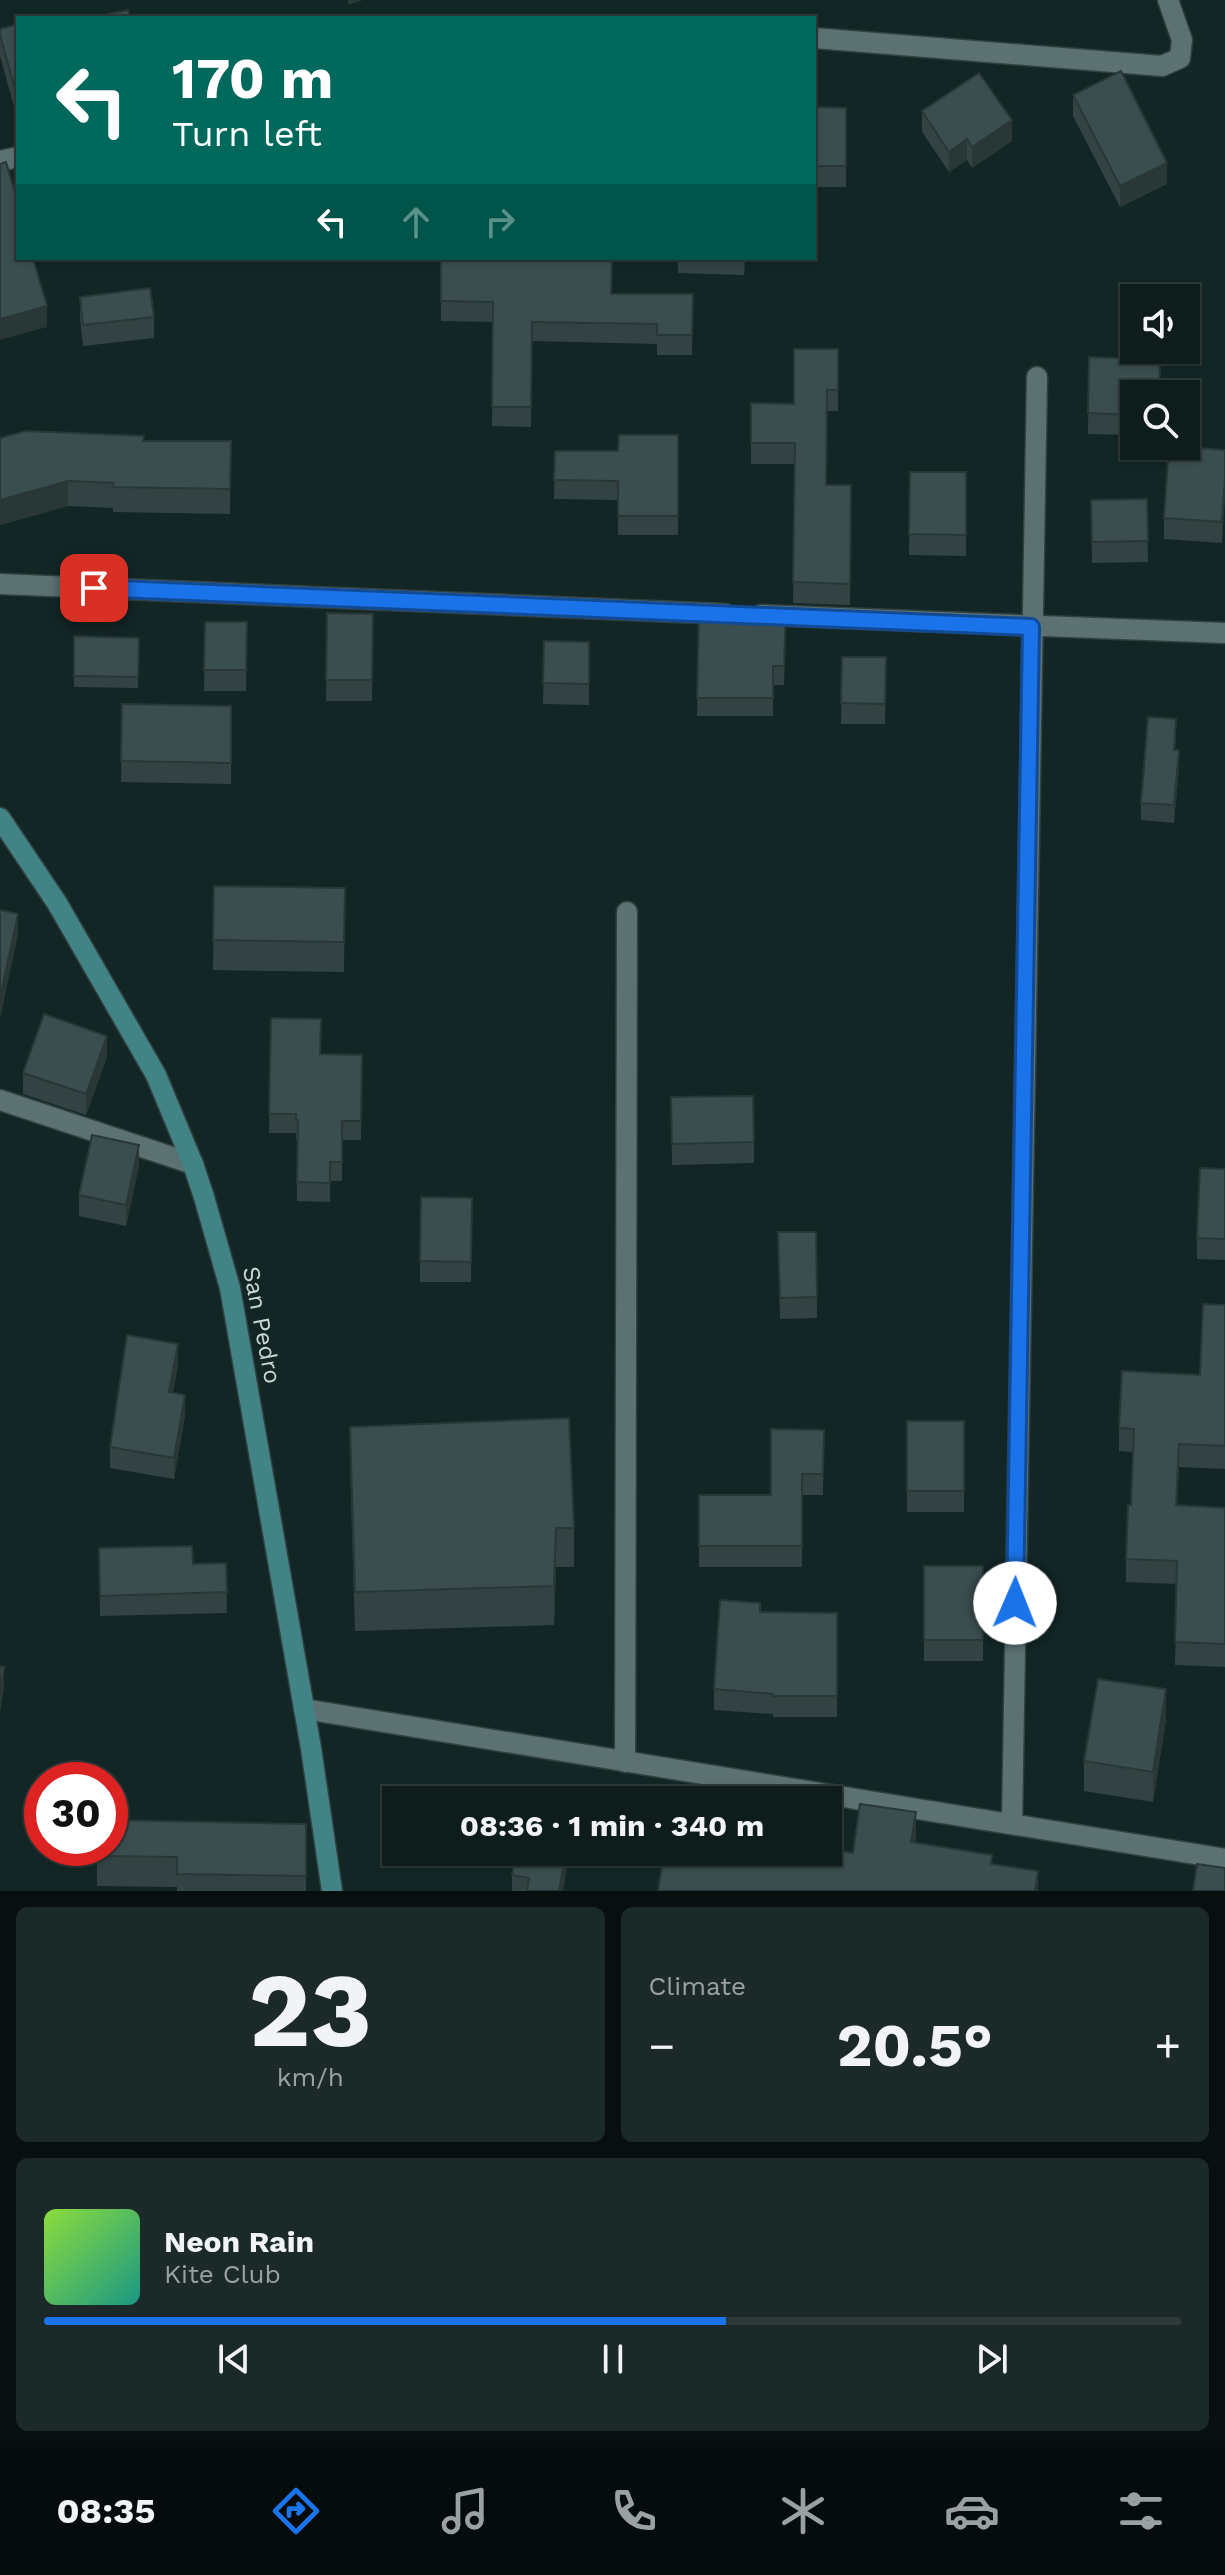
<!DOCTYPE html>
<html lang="en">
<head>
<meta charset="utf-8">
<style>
	:root { --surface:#0e1c1c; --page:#1c2929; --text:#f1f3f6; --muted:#9ba1a3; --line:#2e3a3b; --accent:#1a73e8 }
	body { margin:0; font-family:"Work Sans",sans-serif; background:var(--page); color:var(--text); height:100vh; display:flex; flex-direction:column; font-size:30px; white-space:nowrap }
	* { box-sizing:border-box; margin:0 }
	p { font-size:26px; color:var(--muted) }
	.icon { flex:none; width:44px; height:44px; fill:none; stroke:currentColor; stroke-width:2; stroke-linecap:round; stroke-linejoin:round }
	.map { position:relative; height:1891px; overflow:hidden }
	.side { display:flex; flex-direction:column; gap:16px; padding:16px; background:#080f0f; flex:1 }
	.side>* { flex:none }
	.hud { position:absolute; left:16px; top:16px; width:800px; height:244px; border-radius:0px; box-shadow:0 2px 6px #0004,0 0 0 2px var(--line); background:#00695c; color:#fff; overflow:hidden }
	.controls { position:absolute; left:1120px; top:284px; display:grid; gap:16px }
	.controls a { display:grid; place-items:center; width:80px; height:80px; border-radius:0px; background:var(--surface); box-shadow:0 2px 6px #0004,0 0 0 2px var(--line); font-size:40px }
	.speed { position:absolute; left:24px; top:1762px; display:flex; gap:16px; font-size:40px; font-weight:700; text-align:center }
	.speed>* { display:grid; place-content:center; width:104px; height:104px; border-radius:50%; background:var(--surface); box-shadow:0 2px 6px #0004,0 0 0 2px var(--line); line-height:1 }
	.speed .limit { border:12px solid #d22; background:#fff; color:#111 }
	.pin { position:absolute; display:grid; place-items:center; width:68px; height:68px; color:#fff; margin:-34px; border-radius:16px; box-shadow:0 4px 12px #0006 }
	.me { position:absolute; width:88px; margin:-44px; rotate:1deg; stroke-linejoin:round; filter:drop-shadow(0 0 6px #0008) }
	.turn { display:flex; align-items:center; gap:28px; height:168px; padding:0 24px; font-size:36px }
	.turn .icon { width:104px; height:104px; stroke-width:2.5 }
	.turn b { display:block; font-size:56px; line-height:68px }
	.lanes { display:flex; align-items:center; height:76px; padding:0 24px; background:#0003; justify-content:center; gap:40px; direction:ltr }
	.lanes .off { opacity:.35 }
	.big { font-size:60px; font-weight:700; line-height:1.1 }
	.side .card { flex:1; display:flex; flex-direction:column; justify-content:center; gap:12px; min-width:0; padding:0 28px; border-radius:12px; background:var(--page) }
	.side .dial { align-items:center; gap:0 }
	.dial b { font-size:104px; line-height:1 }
	.song { display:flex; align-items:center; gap:24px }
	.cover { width:96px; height:96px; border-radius:12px; background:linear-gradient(135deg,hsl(90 70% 55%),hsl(170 70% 35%)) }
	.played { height:8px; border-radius:4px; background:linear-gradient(90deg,var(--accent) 60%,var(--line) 60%) }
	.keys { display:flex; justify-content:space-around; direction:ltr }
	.heat { display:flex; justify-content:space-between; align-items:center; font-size:44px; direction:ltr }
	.side .tiles { flex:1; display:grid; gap:16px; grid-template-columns:1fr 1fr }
	.card:last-child { grid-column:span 2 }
	.trip { position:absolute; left:382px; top:1786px; width:460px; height:80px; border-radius:0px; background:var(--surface); box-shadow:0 2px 6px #0004,0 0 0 2px var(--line); font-weight:700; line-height:80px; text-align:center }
	.menu { display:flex; height:128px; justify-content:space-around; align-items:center; background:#060b0b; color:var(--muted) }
	.menu .icon { width:56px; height:56px }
	.menu .active { color:var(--accent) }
	.menu b { font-size:36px; color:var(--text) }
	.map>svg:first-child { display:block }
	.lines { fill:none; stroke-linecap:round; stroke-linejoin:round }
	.street-casing { stroke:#313f3f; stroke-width:23 }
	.secondary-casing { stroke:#313f3f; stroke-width:23 }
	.street { stroke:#5c7171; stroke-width:20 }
	.secondary { stroke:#428486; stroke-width:20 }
	.wall { fill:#334344 }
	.shaded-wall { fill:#293737 }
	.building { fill:#3b4e4f; stroke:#293737; stroke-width:2 }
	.route-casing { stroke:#114b97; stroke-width:20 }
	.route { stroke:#1a73e8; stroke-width:14 }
	.labels { text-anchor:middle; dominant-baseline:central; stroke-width:8; stroke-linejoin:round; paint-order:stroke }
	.street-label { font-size:24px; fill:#ccd7d7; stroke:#132626 }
</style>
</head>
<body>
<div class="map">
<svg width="1225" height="1891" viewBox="0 0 1225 1891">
	<rect width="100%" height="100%" fill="#132626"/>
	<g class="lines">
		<defs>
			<g id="street">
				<path d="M814,38l348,28 18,-8 2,-18 -14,-40"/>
				<path d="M0,161l18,-4"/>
				<path d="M0,584l725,30"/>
				<path d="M761,615l464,18"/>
				<path d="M0,1100l193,64"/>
				<path d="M304,1709l921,150"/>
				<path d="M625,1762l2,-850"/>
				<path d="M1012,1823l25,-1446"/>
			</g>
			<path id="secondary" d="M0,818l57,85 99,172 37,89 11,33 26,91 81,460 21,143"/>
		</defs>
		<use href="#street" class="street-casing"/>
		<use href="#secondary" class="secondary-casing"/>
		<use href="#street" class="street"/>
		<use href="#secondary" class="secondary"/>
	</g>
	<g class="wall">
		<path d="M18,24v92l-1,1 -17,-61v-27z"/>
		<path d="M1073,95l94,89 -47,23 -47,-91z"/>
		<path d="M814,107l32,1v79h-32z"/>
		<path d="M922,111l90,30 -40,27 -5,-8 -18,12 -27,-40z"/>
		<path d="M441,258l171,36h81l-1,61h-35v-11l-125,-3 -1,86 -39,-1 1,-104 -52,-1z"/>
		<path d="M678,258h67l-1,17 -66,-2z"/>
		<path d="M80,297l74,20v21l-71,8 -3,-28z"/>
		<path d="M838,349v62h-11l-1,74h25l-1,120 -57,-2 2,-139h-44v-61l43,1z"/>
		<path d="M1089,357l71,3 -1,34h-25v41l-46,-1z"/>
		<path d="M678,435v100h-60v-35l-64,-1 1,-48h63z"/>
		<path d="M0,438l144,3h87l-1,73 -117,-2v-4l-45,-2 -68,19z"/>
		<path d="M1225,450l-3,93 -58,-4v-21z"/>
		<path d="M910,472h56v84l-57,-1z"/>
		<path d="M1147,499l1,63 -56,1 -1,-63z"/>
		<path d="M699,609l87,1 -2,75h-11v31h-76z"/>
		<path d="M327,613l46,1 -1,87h-46z"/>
		<path d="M205,622h42l-1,69h-42z"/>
		<path d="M74,636l65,2 -1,50 -64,-1z"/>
		<path d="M544,641l45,1v63l-46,-1z"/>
		<path d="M842,657h44l-1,67h-44z"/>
		<path d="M122,704l109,2v78l-110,-2z"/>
		<path d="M1176,737l-1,13 4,18 -5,55 -33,-3v-17z"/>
		<path d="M214,886l131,2 -1,84 -131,-2z"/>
		<path d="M271,1018l50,36 41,1 -1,85h-19v41h-12v21l-33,-1v-62h-1v-6h-27z"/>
		<path d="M107,1057l-21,58 -63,-21v-21z"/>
		<path d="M671,1097l83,45v21l-82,2z"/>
		<path d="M139,1166l-13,60 -47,-10v-21z"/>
		<path d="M1225,1169v91l-28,-1v-21z"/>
		<path d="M472,1198l-1,84h-51v-21z"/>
		<path d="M778,1253l39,44v21l-37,1z"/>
		<path d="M1225,1305v164l-46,-2 -2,38 48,3v159l-50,-2 2,-81 -51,-2v-23l5,-54 2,-53 -14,-1v-23l81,-53z"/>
		<path d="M178,1365l-5,28 12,23 -11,63 -64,-11v-21z"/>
		<rect x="907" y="1421" width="57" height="91"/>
		<path d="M350,1427l224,101v39h-18l-2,58 -199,6 -5,-166z"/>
		<path d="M824,1430l-1,65h-21v72h-103v-72h72z"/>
		<path d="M99,1548l94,16 33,-1 1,50 -127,3z"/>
		<rect x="924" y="1566" width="59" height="95"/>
		<path d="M760,1612l77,1v104h-64v-3l-59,-4v-21z"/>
		<path d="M1166,1720l-13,82 -69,-11v-30z"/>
		<path d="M306,1824v67h-129v-4l-80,-1v-38z"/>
		<path d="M569,1852l-6,39h-51v-16z"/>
	</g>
	<g class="shaded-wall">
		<path d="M348,0h15l-15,5z"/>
		<path d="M18,95v21l-1,1v-21z"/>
		<path d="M1012,120v21l-40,27v-21z"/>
		<path d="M967,139v21l-18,12v-20z"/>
		<path d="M1167,163v21l-47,23v-21z"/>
		<path d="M47,306v21l-47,13v-21z"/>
		<path d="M1225,478v21l-3,44v-21z"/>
		<path d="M68,481v25l-68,19v-25z"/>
		<path d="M1179,750v18l-5,55v-18z"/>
		<path d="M18,914v21l-18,84v-21z"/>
		<path d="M107,1036v21l-21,58v-21z"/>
		<path d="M139,1145v21l-13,60v-21z"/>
		<path d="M178,1344v21l-9,48v-21z"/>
		<path d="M185,1395v21l-11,63v-21z"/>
		<path d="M556,1528v39l-2,58v-39z"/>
		<path d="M4,1667v21l-4,25v-21z"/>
		<path d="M1166,1689v31l-13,82v-30z"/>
		<path d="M916,1812v29l-5,29v-28z"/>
		<path d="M566,1852h3l-6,39h-4z"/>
		<path d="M1038,1871v20h-3z"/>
	</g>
	<g class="building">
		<path d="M128,10l2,8h-39z"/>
		<path d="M18,24v71l-1,1 -17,-61v-6z"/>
		<path d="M1121,71l46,92 -47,23 -47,-91z"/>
		<path d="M979,73l33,47 -40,27 -5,-8 -18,13 -27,-41z"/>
		<path d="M814,107l32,1v58h-32z"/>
		<path d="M6,162l12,41v55h15l14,48 -47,13v-155z"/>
		<path d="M441,258h171l-1,36h82l-1,41h-35v-11l-125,-2 -1,85h-39l1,-105 -52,-1z"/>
		<path d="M150,288l4,29 -71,8 -3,-28z"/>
		<path d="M794,349h44v41h-11l-1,95h25l-1,99 -57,-2 2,-139h-44v-40l43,1z"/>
		<path d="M1089,357l71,3 -1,34h-25v21l-46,-2z"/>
		<path d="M26,431l118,5 -1,5h88l-1,48 -117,-2 1,-4 -46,-2 -68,19v-62z"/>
		<path d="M619,435h59v81h-60v-35l-64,-1 1,-29h63z"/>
		<path d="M1169,446l56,4v28l-3,44 -58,-4z"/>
		<path d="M910,472h56v63l-57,-1z"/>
		<path d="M1147,499l1,42 -56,1 -1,-42z"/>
		<path d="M699,609l87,1 -2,56h-11v32h-76z"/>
		<path d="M327,613l46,1 -1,66h-46z"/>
		<path d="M205,622h42l-1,48h-42z"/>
		<path d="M74,636l65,2 -1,39 -64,-1z"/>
		<path d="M544,641l45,1v42l-46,-1z"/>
		<path d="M842,657h44l-1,47 -44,-1z"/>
		<path d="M122,704l109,2v57l-110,-2z"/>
		<path d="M1148,717l28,2 -2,31h5l-5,55 -33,-2z"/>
		<path d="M214,886l131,2 -1,54 -131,-2z"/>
		<path d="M0,910l18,4 -18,84z"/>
		<path d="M44,1014l63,22 -21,58 -63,-21z"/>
		<path d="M271,1018l50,1 -1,35 42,1 -1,66h-19v41h-12v21l-33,-1 1,-62h-2v-6h-27z"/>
		<path d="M753,1096l1,46 -82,2 -1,-47z"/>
		<path d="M92,1135l47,10 -13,60 -47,-10z"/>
		<path d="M1200,1168l25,1v70l-28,-1z"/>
		<path d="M421,1197l51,1 -1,64 -51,-1z"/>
		<path d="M778,1232h38l1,65 -37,1z"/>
		<path d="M1203,1304l22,1v141l-46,-2 -3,61 49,3v136l-50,-2 2,-81 -51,-2 2,-54h3l3,-76 -15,-1 3,-57 78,4z"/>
		<path d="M127,1335l51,9 -9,48 16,3 -11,63 -64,-11z"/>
		<path d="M569,1418l5,110h-18l-2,58 -199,6 -5,-165z"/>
		<rect x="907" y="1421" width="57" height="70"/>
		<path d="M771,1429l53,1 -1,44h-21v72h-103v-51h72z"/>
		<path d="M192,1546l1,18 33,-1 1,29 -127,4 -1,-48z"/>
		<rect x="924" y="1566" width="59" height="74"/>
		<path d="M720,1600l40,3v9l77,1v83h-64v-2l-59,-5z"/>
		<path d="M0,1666l4,1 -4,25z"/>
		<path d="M1098,1679l68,10 -13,83 -69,-11z"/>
		<path d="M860,1804l56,8 -5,30 81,13 -1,9 47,7 -3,20h-377l6,-39h164v-3l25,4z"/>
		<path d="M110,1820l196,4v52l-129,-2v-17l-80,-1v-8h13z"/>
		<path d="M515,1852h51l-7,39h-32l2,-13 -17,-3z"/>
		<path d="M1197,1864l28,4v23h-32z"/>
	</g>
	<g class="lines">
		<defs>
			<path id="route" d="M94,588l937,39 -16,976"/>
		</defs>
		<use href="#route" class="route-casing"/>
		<use href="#route" class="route"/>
	</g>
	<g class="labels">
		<g class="street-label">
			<text transform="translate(262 1325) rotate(79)">San Pedro</text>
		</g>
	</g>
</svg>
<div class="controls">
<a><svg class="icon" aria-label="sound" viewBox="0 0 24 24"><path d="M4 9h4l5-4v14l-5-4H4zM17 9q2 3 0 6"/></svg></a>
<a><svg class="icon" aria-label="search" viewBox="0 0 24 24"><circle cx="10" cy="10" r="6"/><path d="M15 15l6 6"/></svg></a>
</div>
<div class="speed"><div class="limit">30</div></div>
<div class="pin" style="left:94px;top:588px;background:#d93025"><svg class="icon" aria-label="arrive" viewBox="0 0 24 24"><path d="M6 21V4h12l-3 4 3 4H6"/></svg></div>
<svg class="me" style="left:1015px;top:1603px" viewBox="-20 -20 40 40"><circle r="19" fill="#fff"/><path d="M0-13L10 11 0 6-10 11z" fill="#1a73e8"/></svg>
<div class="trip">08:36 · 1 min · 340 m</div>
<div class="hud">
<div class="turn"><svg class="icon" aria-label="left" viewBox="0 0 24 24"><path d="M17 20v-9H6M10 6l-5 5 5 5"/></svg><div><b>170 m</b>Turn left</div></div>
<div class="lanes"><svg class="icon" aria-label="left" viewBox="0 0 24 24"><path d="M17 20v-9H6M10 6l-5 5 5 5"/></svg><svg class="icon off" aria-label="ahead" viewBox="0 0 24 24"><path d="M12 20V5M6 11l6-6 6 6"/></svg><svg class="icon off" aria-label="right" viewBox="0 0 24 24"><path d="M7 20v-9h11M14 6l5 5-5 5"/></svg></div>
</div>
</div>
<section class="side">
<div class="tiles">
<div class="card dial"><b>23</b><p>km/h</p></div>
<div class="card"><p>Climate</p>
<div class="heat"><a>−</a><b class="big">20.5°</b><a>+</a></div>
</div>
<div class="card">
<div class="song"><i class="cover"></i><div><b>Neon Rain</b><p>Kite Club</p></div></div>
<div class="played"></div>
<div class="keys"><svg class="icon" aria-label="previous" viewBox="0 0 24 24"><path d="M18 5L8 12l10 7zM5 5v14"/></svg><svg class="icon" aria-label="pause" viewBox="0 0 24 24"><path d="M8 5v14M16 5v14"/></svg><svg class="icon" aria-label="next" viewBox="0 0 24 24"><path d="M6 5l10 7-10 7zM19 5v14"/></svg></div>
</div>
</div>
</section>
<nav class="menu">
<b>08:35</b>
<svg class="icon active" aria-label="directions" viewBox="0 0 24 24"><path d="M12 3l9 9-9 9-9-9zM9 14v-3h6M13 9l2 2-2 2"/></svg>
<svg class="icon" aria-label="music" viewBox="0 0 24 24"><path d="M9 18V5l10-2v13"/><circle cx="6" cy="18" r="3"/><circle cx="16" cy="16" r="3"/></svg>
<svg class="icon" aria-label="phone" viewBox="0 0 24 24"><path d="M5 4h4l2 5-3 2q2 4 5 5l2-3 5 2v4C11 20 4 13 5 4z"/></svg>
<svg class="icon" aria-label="climate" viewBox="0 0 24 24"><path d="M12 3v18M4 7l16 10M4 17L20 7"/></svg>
<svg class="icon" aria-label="car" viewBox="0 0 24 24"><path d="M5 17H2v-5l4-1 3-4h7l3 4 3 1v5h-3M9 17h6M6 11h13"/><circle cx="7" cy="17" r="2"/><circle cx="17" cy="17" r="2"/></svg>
<svg class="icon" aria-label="filters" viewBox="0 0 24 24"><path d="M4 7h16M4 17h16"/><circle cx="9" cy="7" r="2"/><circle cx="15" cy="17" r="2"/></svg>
</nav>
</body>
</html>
